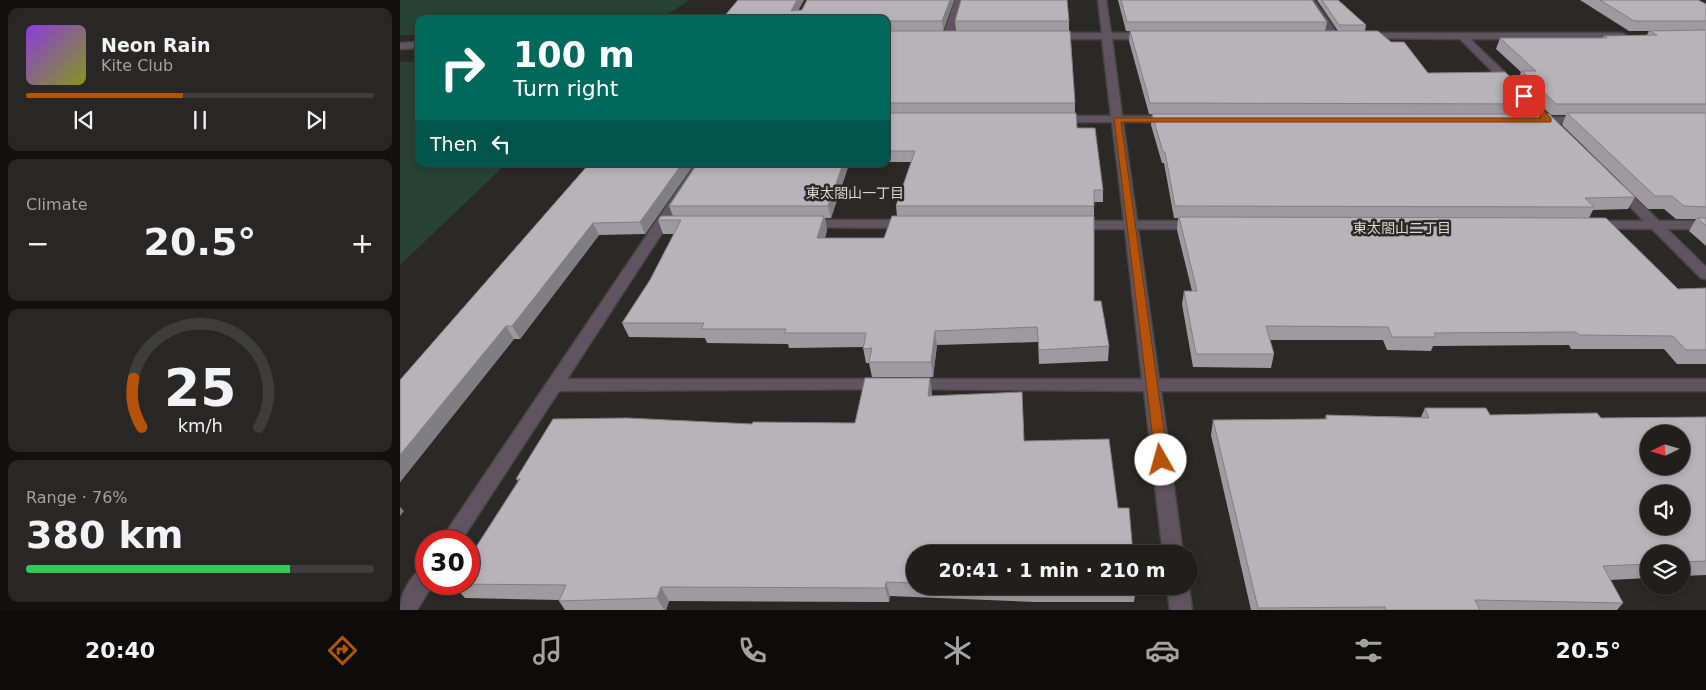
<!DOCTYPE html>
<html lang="en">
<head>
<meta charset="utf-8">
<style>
	:root { --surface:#201f1c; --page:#282725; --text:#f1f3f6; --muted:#a2a2a3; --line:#3d3d3b; --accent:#b45309 }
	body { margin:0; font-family:"DejaVu Sans","Noto Sans JP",sans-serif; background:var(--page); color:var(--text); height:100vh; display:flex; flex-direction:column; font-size:19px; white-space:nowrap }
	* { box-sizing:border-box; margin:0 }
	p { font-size:16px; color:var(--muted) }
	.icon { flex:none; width:28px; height:28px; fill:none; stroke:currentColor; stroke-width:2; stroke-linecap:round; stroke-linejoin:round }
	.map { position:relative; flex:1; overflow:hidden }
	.details { display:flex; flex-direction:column; gap:8px; padding:8px; background:#12110f; width:400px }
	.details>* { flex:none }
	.guide { position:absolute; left:15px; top:15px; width:475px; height:152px; border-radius:10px; box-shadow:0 2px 8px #0003,0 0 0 1px var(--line); background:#00695c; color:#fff; overflow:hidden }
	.needle { width:32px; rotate:265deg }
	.controls { position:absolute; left:1240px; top:425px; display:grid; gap:10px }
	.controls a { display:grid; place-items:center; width:50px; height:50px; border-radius:50%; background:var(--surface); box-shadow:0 2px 8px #0003,0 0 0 1px var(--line); font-size:25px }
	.speed { position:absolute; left:15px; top:530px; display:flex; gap:10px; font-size:25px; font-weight:700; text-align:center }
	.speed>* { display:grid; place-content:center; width:65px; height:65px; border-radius:50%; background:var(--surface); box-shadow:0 2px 8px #0003,0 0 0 1px var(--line); line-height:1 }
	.speed .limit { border:8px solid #d22; background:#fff; color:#111 }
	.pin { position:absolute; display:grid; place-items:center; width:42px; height:42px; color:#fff; margin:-21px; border-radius:10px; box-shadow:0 2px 8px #0006 }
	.me { position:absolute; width:55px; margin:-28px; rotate:353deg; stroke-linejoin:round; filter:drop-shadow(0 0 4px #0008) }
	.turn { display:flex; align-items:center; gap:18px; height:105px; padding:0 15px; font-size:22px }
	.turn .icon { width:65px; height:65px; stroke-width:2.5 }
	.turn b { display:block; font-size:35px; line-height:42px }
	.then { display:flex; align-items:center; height:48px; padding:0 15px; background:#0003; gap:10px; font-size:19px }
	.big { font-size:38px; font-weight:600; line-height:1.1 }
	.details .tile { flex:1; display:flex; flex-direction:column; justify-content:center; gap:8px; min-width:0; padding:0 18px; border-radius:10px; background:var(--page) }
	.details .dial { align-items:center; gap:0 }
	.dial svg { height:130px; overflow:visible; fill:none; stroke:var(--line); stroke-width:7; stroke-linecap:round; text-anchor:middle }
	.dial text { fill:var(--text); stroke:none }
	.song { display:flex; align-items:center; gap:15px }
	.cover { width:60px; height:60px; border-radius:8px; background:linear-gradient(135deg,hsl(270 70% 55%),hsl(70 70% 35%)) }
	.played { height:5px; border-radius:2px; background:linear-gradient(90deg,var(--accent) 45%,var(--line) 45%) }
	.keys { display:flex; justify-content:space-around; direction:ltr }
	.heat { display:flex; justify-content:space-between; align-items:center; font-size:28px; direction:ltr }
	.charge { height:8px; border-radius:4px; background:linear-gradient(90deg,#34c759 76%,var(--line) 0) }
	.trip { position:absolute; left:506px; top:545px; width:292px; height:50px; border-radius:25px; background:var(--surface); box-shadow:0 2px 8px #0003,0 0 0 1px var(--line); font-weight:600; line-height:50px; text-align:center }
	.dock { display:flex; height:80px; justify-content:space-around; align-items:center; background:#0d0c0b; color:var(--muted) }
	.dock .icon { width:35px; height:35px }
	.dock .on { color:var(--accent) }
	.dock b { font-size:22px; color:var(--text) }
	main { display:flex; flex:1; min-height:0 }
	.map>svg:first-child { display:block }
	.green { fill:#284236 }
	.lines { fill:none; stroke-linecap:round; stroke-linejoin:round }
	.minor-casing { stroke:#464541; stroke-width:3 }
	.minor { fill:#615461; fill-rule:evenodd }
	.wall { fill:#9d9b9f }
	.shaded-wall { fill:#7f7e82 }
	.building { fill:#b6b4b9; stroke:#7f7e82; fill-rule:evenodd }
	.route { fill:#b45309; stroke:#753606 }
	.labels { text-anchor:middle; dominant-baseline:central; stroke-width:5; stroke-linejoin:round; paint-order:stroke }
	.neighbourhood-label { font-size:14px; fill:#d9d8d5; stroke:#2a2925 }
</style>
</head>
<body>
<main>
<section class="details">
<div class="tile">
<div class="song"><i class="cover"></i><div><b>Neon Rain</b><p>Kite Club</p></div></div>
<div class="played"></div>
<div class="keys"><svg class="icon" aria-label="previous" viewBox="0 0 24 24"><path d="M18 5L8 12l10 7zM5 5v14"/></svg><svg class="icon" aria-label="pause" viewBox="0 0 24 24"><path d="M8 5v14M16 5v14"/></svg><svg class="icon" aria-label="next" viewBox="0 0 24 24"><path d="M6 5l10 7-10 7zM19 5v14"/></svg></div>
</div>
<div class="tile"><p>Climate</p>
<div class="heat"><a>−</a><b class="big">20.5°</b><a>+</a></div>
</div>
<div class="tile dial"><svg viewBox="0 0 100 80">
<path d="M14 69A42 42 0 1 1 86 69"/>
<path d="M14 69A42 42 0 0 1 9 39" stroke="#b45309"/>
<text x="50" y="56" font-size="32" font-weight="700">25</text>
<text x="50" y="72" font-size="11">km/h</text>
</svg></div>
<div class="tile"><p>Range · 76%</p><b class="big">380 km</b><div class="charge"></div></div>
</section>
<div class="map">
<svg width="1306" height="610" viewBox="0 0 1306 610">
	<rect width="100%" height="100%" fill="#2a2925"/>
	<g class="green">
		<path d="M0,0h289l-28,19h-242v16h-19z"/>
		<path d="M0,62h19v102h87l-106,101z"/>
	</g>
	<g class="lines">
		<defs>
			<g id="minor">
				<path d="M555,0h8l-10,36 -5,3 -5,-3z"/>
				<path d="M698,0h8l5,33h39l5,3 -5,3h-38l10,77h50l5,3 -5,3h-49l14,99h60l7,4 -7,4h-59l21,150h547v12h-545l22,163h-20l-19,-163 -239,-2 -2,-4 2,-4 6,-2h231l-17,-150h-50l-7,-4 7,-4h49l-12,-99h-57l-5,-3 5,-3h56l-9,-77h-52l-5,-3 5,-3h52z"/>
				<path d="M906,0h8l25,36 -2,2h-6z"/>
				<path d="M965,33h257l5,3 -5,3h-152l81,78h34l5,3 -5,3h-28l-5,4 -7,-4 -14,-1v-4l7,-1 -78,-78 -98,-1 -2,-2z"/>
				<path d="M19,42v6l-19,1v-6z"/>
				<path d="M295,164h12l-140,215h316l6,2 2,4 -2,4 -330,2 -98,150h-21z"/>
				<path d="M1219,185l4,1 36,35h47v8h-39l39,38v12l-5,-1 -49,-49 -62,-1 -2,-3 7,-4h49l-31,-32z"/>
				<path d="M405,220h105l7,4 -7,4 -110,-1 -2,-3 2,-3z"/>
				<path d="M26,568v16h7l-16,26h-17c0,-15 11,-38 26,-42z"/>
				<path d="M767,586h22l3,24h-22z"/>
			</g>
		</defs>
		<use href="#minor" class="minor-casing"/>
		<use href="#minor" class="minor"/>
	</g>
	<g class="wall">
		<path d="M338,0h66l-6,10h4l5,-10h147l-11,31h13l-1,-10h114v10l6,72v10l2,15 26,62v12h-9v99l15,45 -1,15 -69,3 -1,-22 -101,3 -4,32h-61l-3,-14h-3l-3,-16 -74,1 -1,-4 -81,-1 -2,-5 -76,-1 -7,-14 28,-43 24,-46h-11l-5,-14 15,-4 -4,-10 28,-42h152l-18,54h-6l2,12 -2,8h59l13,-22 -1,-10 15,-44h-25v-143h-164z"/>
		<path d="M718,0h194l15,22 -2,9h13l-21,-31h21l28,25 -1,6 63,42 110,31 -4,10 101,83 -7,12 -35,1 -4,8 89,71 28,-1v76h-29l-13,-15h-93l-2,-4 -136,1 -2,5 -44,-1 -4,-10h-113l4,14 -3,14 -78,-1 -11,-63 2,-13h8l-15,-61 1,-12h-4l-10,-55h-2l-11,-38 1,-11h-3l-20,-73 1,-10h-4z"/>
		<path d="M1180,0h118l8,4v242l-17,-15 7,-12h-20l-12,-10h-16l-86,-84 4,-10h-15l-34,-33 4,-10 -25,-23 4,-11h102l2,-2 43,-1 2,-4h-20z"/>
		<path d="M189,164h105l-49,70 -46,1 -79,104h-6l-114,143v-102z"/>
		<path d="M532,393l-17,161v32h221l-2,16h-100l-144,-6 -1,6 -220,-1 -3,9h-101l-6,-9v-1l-94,-2 -13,-14 66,-103 -2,-2 236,-55 103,-1z"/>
		<path d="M1025,408l65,7 111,3 105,-1v158l-25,1v-22h-32v24l-39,2 13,23 -6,7h-366l-40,-175 2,-15 112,-1 1,-4 95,2z"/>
	</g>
	<g class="shaded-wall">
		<path d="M397,0h7l-10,19 -3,-8z"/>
		<path d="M550,0h4l-11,31 -1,-10z"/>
		<path d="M282,164h12l-49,70 -5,-12z"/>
		<path d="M443,164h6l-18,54 -3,-12z"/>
		<path d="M424,216l3,14 -7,22 -3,-14z"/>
		<path d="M193,223l6,12 -79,104 -8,-13z"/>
		<path d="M106,326l8,13 -114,143v-27z"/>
		<path d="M535,331l2,14 -4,32 -2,-15z"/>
		<path d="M530,378l2,15 -2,18 -2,-15z"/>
		<path d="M0,507l4,4 -4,5z"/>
		<path d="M486,582l4,14 -1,6 -4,-14z"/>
		<path d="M261,587l8,14 -3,9h-2l-7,-12z"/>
	</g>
	<g class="building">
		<path d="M338,0h59l-6,11 11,-1 5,-10h143l-8,21h-56v-2h-164z"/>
		<path d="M561,0h106l2,21h-114z"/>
		<path d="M721,0h191l15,22h-200z"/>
		<path d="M922,0h16l28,25h-27z"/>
		<path d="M1200,0h98l8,4v17h-72z"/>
		<path d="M1306,30v74h-150l-34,-33h14l-36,-33h107l-3,-2 53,-1 -7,-4z"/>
		<path d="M486,31h184l5,72h-189z"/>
		<path d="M730,31h248l13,11h13l24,31 77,-1 33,32 -388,-1z"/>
		<path d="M486,113h190l1,15h18l8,62h-9v16h-198l19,-55h-29z"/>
		<path d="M1167,113h139v94l-22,-1 -12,-10h-17z"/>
		<path d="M752,114h397l86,83 -50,1 9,9 -419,-1 -10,-54h-2z"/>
		<path d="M189,164h93l-42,58 -47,1 -81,103h-6l-106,129v-75z"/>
		<path d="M297,164h146l-15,42h-159z"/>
		<path d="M261,216h163l-7,22h67l8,-22h202v85h7l8,45 -70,4 -2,-23 -102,4 -4,31h-62l3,-14 -9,1 3,-16h-82l2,-4h-85l3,-6h-82l28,-43 31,-60h-23z"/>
		<path d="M779,217l427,1 72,71 28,-1v62h-20l-13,-14 -94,-1 -3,-3 -142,1 2,4h-44l-4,-10 -122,-1 8,28h-78l-12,-63h13z"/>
		<path d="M1297,218h9v8z"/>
		<path d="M465,378h65l-2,18 94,-4 2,49 85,-2 9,69h11l4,46h-218v29l-29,-1 -1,6 -224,-1 -4,11 -98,3 7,-16 -114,-1h17v-26l51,-79h-4l37,-60 74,-1 125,6 1,-2 102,1z"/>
		<path d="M1025,408h61l4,7 107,-2 4,5 105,-1v144l-25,1v-8h-32v10l-46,2 20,37 -148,-3 5,10h-94l-1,-3 -127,1 -45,-188 114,-1 -1,-4 103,3zM1249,434h32v32h-32zM1249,494h32v32h-32z"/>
		<path d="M600,586h136v1l-103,1z"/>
	</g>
	<path class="route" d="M1121,94h6l24,24v4h-430l47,338 -2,4h-10l-42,-346h427l-20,-20z"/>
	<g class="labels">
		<g class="neighbourhood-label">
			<text x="455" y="193">東太閤山一丁目</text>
			<text x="1002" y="228">東太閤山二丁目</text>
		</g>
	</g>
</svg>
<div class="controls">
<a><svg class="needle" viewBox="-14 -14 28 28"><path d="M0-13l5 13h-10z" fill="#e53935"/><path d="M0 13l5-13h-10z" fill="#a2a2a3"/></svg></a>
<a><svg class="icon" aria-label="sound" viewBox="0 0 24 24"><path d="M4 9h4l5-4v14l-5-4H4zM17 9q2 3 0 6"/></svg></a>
<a><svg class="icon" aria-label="layers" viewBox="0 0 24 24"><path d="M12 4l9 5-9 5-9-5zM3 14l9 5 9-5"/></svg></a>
</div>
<div class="speed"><div class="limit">30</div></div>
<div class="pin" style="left:1124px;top:96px;background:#d93025"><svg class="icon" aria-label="arrive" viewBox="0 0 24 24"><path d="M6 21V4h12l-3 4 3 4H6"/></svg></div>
<svg class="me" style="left:761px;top:460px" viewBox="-20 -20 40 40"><circle r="19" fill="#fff"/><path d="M0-13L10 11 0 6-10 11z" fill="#b45309"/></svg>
<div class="trip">20:41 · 1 min · 210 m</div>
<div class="guide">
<div class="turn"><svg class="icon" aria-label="right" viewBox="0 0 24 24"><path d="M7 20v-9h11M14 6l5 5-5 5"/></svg><div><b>100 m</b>Turn right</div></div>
<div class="then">Then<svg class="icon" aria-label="left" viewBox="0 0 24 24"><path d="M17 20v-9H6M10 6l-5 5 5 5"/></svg></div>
</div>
</div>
</main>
<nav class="dock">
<b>20:40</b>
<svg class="icon on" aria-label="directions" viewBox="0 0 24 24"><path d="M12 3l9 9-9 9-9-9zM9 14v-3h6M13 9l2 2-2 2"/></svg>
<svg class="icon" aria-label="music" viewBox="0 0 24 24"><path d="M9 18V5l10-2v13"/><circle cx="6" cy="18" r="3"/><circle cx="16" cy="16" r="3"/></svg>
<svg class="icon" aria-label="phone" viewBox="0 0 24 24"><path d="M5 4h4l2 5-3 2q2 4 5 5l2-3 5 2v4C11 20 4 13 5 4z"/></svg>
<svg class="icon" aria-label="climate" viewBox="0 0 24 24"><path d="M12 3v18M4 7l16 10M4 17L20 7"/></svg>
<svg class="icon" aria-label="car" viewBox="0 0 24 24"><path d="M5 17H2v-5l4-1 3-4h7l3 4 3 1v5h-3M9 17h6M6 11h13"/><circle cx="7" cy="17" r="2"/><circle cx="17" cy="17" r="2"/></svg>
<svg class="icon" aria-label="filters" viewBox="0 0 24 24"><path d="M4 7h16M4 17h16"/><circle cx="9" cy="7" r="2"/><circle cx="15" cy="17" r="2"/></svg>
<b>20.5°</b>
</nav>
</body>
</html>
